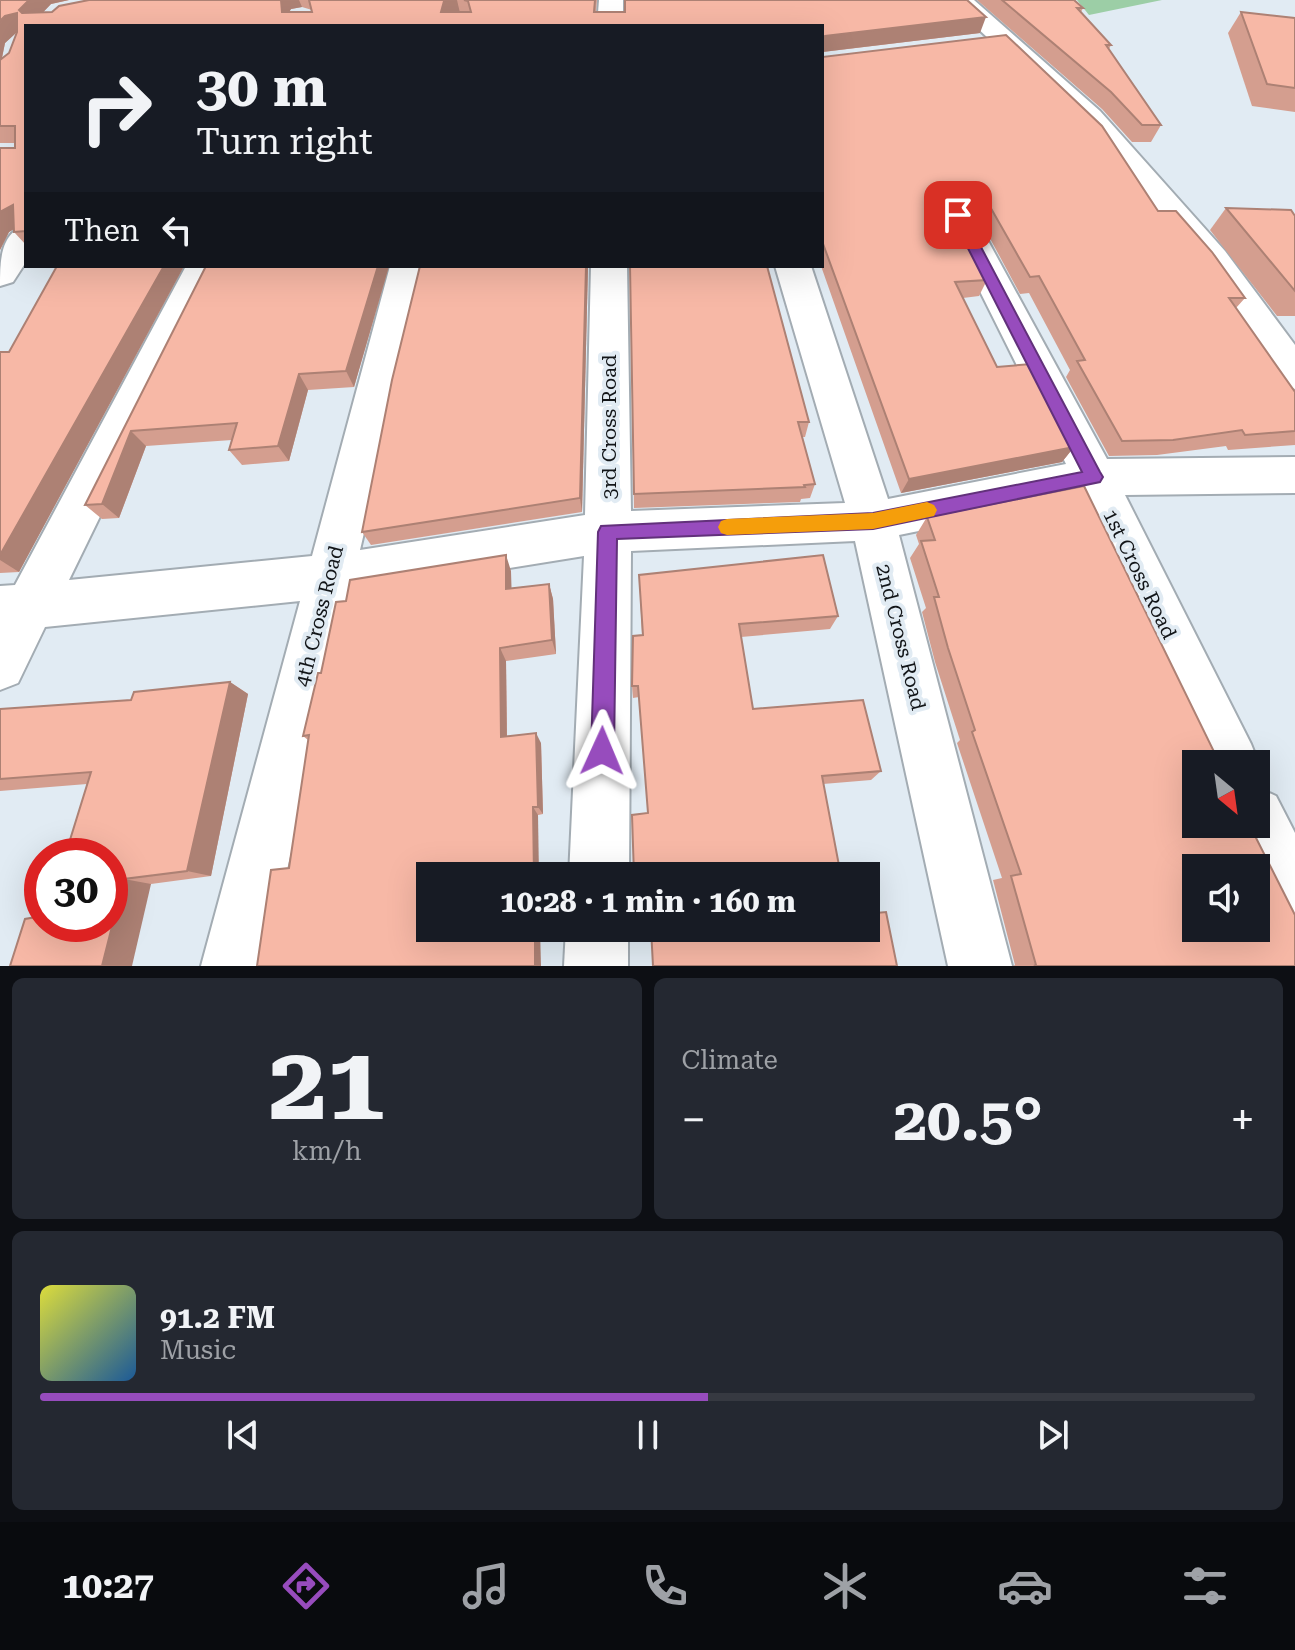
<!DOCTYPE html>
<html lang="en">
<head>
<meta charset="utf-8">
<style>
	:root { --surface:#171b24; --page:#242831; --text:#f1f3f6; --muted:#9ea1a6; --line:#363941; --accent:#974cbd }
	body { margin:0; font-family:"Roboto Serif",serif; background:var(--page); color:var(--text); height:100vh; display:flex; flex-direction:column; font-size:30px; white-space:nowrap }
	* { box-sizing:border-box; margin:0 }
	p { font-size:26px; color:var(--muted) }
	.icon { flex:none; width:44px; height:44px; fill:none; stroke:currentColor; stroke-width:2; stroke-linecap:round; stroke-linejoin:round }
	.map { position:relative; height:966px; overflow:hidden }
	.details { display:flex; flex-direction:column; gap:12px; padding:12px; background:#0d0f14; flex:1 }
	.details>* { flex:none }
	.guide { position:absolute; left:24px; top:24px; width:800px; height:244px; border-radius:0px; box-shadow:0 8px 32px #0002; background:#171b24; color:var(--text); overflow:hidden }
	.needle { width:52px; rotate:151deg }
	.fabs { position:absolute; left:1182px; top:750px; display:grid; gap:16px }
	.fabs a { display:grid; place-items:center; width:88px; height:88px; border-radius:0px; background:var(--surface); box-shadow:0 8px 32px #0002; font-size:40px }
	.speed { position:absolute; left:24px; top:838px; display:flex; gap:16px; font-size:40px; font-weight:700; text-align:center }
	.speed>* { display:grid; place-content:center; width:104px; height:104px; border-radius:50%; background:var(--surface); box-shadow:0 8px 32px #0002; line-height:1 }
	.speed .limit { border:12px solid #d22; background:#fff; color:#111 }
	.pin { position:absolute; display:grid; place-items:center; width:68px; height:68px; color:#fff; margin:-34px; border-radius:16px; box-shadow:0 4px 12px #0006 }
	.me { position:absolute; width:88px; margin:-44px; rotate:1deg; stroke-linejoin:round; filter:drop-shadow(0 0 6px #0008) }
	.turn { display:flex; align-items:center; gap:28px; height:168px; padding:0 40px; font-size:36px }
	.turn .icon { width:104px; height:104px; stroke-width:2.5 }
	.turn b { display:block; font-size:56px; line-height:68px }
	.then { display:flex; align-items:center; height:76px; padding:0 40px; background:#0003; gap:16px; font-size:30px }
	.big { font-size:60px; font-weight:700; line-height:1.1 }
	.details .card { flex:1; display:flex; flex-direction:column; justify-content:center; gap:12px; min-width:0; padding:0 28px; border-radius:12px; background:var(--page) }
	.details .dial { align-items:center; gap:0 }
	.dial b { font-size:104px; line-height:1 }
	.song { display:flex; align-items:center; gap:24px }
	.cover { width:96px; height:96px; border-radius:12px; background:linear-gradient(135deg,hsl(60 70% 55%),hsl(210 70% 35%)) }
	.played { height:8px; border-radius:4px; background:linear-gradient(90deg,var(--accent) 55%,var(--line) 55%) }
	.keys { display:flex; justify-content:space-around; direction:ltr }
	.heat { display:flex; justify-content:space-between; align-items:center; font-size:44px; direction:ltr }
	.details .tiles { flex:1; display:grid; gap:12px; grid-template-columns:1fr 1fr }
	.card:last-child { grid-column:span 2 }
	.trip { position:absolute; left:416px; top:862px; width:464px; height:80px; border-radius:0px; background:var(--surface); box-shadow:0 8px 32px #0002; font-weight:700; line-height:80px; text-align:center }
	.menu { display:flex; height:128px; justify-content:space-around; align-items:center; background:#090b0e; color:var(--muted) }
	.menu .icon { width:56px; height:56px }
	.menu .on { color:var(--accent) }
	.menu b { font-size:36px; color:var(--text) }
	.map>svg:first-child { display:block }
	.green { fill:#9ccea6 }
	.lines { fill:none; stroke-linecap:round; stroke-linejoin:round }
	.minor-casing { stroke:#a3acb3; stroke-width:4 }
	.minor { fill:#fff; fill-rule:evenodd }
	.wall { fill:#d49e8f; fill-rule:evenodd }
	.shaded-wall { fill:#ad8174 }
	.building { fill:#f7b8a6; stroke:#ad8174; stroke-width:2; fill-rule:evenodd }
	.route { fill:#974cbd; stroke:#62317b; stroke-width:2 }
	.slow { fill:#f59e0b }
	.labels { text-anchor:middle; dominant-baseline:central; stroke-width:8; stroke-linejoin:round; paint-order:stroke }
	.street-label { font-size:20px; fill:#121518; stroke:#e1ebf3 }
</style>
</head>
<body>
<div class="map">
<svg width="1295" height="966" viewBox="0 0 1295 966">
	<rect width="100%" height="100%" fill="#e1ebf3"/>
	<path class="green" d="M1077,0h85l-73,15z"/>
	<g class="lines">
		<defs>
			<g id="minor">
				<path d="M599,0h24v26h-26z"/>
				<path d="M947,0h27l126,111 125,140 70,94v44l-14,-5 -80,-117 -121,-144z"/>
				<path d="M958,205l12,3 4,7 133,244 188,-2v36l-170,2 126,249 8,20 -3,7v-7h-54l-121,-266 -182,37 113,431h-64l-93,-425 -224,10 -2,325h-60l15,-320 -234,38 -85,372h-64l99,-365 -255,26 -27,56 -18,7v-104l15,-1 171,-319h36l-153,314 243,-24 78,-290h36l-66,284 225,-35 6,-249h36l4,245 214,-8 -70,-237h36l77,233 178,-35 -124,-249 4,-7z"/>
				<path d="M26,225v37l-13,20 -13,4c0,-25 0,-53 26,-61z"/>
				<path d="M1256,787l20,9 19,37v96l-22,-9 -17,-39v-13h-6l-20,-44h26z"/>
				<path d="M566,928h62v38h-64z"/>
			</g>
		</defs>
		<use href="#minor" class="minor-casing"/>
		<use href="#minor" class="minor"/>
	</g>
	<g class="wall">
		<path d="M0,0h69l-18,4 -8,8h9l37,-12h508l-1,12 384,21 -157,19v5l335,154 87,87 -9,10 59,84v53l-67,5 -2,-4 -69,9 -48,1 -43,-79 4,-7 -41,-77 -9,1 -47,-87 -16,-5 -8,3 38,75 -8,16 -16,2 34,69 77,80 -12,15 -161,31 -80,-227h1v-240h-796v219l-12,-13v-3l-5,3 -9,18v-102h15v-5h-15zM302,7l10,3v2h-23l2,-3zM17,32l-8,21 -7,5 3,-15z"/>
		<path d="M977,0h97l9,8 -2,4 30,33 -2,4 52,76 -10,17h-19l-30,-33z"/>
		<path d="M1241,12l54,6v94l-43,-6 -24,-73z"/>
		<path d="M1226,208l69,8v100h-18l-67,-86z"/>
		<path d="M57,266h127l-165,306 -19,1v-221h9z"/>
		<path d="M206,266h183l-35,121 -46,3 -19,71 -47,4 -13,-15 3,-10 -86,6 -27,72 -17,1 -17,-14z"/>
		<path d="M420,266h168l-6,246 -211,33 -9,-13z"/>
		<path d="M630,266l179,156 -4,15h-3l13,47 -5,14 -9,1 -1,3 -166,6z"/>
		<path d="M927,517l368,449h-282l2,-1 -22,-85 9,-2 -45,-135 3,-3 -25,-78 -13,-50 4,-4 -16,-50 9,-14 -3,-9z"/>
		<path d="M511,571v17l38,-4 4,15 3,55 -50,7 1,75 34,7 2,71 -254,54 19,-128 -5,-4 18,-63 25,-72z"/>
		<path d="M639,575l199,41 -8,13 -89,8 12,72 128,62 -10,9 -48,4 -175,30 -9,-117 -6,1 -1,-12 10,-51z"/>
		<path d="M230,682l18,12 -37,182 -60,8 -41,40 -23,-140 -87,7v-82l131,-9z"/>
	</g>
	<g class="shaded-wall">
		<path d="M29,0h40l-18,4 -21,22 -11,-16z"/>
		<path d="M281,0h18l3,7 -11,2 -5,8 -4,-5z"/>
		<path d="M448,0h9l3,13 -19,-1 3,-11z"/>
		<path d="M17,13l9,14 -10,6 -11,10 -5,24v-46l5,-5z"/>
		<path d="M986,17l-6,16 -158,19v-13l3,-3z"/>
		<path d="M964,185l-7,17 -14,5 7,-18z"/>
		<path d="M13,205l13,17 -17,10 -9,18v-38z"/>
		<path d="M164,266h20l-165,306 -19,-12v-5z"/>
		<path d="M378,266h11l-35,121 -8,-16z"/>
		<path d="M586,266h2l-6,246 -2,-14z"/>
		<path d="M299,374l9,16 -19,71 -11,-15z"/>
		<path d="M131,431l15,15 -27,72 -17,-14z"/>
		<path d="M1074,447l-12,15 -161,31 8,-14z"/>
		<path d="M506,555l5,16 1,33 -6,-15z"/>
		<path d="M549,584l4,15 3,55 -4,-14z"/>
		<path d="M500,648l6,13 1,86 -6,-10z"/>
		<path d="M230,682l18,12 -37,182 -24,-5z"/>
		<path d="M536,733l5,10 2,71 -5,-7z"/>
		<path d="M533,807l5,8 1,61h-5z"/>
		<path d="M124,879l27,5 -19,82h-30z"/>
		<path d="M535,928h5l1,38h-6z"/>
	</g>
	<g class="building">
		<path d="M0,0h29l-10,10 3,3 30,-1 7,-6 30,-6h192l1,12h30l-3,-12h139l-4,1 -3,11h30l-3,-11 -4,-1h131l-1,12h31v-12h342l19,17 -161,19 -3,3 1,18 183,-22 96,91 56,85h18l36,41 33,46h-16l66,94v39l-50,4 -3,-5 -69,10 -51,1 -45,-80 8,-1 -46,-84 -9,1 -50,-88 -16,-4 -14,4 -4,10 41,81 -32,2 42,85 34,-3 43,83 -165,32 -87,-238v-215h-796v205l-12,1 -1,-27 -13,7v-64h15v-22h-15v-66l9,-7 8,-21v-19l-12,3 -5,5z"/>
		<path d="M1002,0h72l9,8h-6l34,37h-5l55,80h-19l-31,-33z"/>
		<path d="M1241,12l54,6v70l-28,-4z"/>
		<path d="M1226,208l65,2 4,6v75z"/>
		<path d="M57,266h107l-164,289v-203h9z"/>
		<path d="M206,266h172l-32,105 -47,3 -21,72 -49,4 8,-27 -106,8 -29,73 -17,1z"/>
		<path d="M420,266h166l-6,232 -218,34 30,-152z"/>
		<path d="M630,266h137l42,156h-11l17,62 -11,1 1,2 -171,7z"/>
		<path d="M1084,486l136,278h-24v60h53l46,91v51h-261l2,-1 -25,-89 10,-2 -49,-142 3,-2 -27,-82 -14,-51h5l-18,-56 14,-1 -8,-23zM1196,868h60v60h-60z"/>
		<path d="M506,555v34l43,-5 3,56 -52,8 1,89 35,-4 2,74h-5l1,69h-104v52h105v38h-278l14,-96 18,-2 20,-133 -6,1 15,-63h3l15,-71 10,-1 4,-21z"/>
		<path d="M823,555l15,61 -99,8 14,85 110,-9 18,71 -59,5 19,100h-207l-2,-61 16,-2 -10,-127h-6l1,-50 10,-1 -4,-60z"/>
		<path d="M230,682l-43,189 -63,8 -22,87h-92l15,-47 17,-3v8h68v-68h-45l26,-84 -91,7v-70l131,-9 3,-8z"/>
		<path d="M886,912l11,54h-244l-2,-38h215v-14z"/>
	</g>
	<path class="route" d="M958,210l6,5 136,257 3,5 -3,5 -227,47 -256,10 -3,212 -4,8 -8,3 -8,-3 -3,-8 7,-219 3,-6 272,-13 209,-41 -131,-257z"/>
	<path class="slow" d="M927,502l7,3 3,5 -3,6 -61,13 -146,6 -6,-2 -3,-6 3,-6 6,-2 146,-6z"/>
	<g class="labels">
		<g class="street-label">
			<text transform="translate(609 427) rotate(-90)">3rd Cross Road</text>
			<text transform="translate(1140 574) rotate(64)">1st Cross Road</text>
			<text transform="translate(319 616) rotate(-76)">4th Cross Road</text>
			<text transform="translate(901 637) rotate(76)">2nd Cross Road</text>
		</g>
	</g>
</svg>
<div class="fabs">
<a><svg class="needle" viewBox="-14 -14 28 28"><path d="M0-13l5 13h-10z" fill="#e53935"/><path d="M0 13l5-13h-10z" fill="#9ea1a6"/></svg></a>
<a><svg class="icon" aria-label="sound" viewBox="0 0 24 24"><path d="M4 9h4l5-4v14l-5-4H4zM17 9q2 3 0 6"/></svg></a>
</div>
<div class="speed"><div class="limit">30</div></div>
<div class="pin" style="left:958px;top:215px;background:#d93025"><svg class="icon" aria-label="arrive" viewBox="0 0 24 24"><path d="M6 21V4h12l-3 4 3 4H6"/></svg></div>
<svg class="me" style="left:602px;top:751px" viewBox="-20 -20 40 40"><path d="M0-17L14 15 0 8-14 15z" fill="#974cbd" stroke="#fff" stroke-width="4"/></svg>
<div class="trip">10:28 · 1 min · 160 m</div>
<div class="guide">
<div class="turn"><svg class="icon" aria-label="right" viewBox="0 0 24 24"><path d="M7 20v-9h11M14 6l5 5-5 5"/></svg><div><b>30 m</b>Turn right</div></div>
<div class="then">Then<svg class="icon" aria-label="left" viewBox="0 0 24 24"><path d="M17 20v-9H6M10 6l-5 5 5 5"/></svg></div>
</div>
</div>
<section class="details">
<div class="tiles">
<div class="card dial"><b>21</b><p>km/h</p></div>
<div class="card"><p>Climate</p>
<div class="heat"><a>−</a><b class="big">20.5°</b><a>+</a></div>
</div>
<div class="card">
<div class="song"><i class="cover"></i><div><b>91.2 FM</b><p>Music</p></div></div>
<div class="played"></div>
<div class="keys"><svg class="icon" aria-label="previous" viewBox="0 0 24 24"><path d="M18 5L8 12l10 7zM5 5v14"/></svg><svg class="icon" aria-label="pause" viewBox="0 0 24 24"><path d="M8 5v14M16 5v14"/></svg><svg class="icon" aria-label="next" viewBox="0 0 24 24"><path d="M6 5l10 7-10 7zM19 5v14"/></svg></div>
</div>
</div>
</section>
<nav class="menu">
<b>10:27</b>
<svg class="icon on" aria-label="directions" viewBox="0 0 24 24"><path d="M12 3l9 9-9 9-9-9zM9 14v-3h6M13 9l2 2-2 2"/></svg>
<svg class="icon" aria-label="music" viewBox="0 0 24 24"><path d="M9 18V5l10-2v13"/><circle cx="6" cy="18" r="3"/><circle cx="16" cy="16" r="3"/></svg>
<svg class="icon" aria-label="phone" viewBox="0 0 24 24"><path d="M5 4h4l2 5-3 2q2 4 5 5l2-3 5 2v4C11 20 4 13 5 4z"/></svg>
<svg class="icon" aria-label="climate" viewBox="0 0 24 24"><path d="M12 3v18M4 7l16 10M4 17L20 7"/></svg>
<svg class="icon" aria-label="car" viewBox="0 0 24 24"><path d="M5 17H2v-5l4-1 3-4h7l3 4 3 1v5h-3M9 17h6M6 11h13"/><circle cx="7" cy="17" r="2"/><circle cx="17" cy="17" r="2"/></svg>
<svg class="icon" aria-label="filters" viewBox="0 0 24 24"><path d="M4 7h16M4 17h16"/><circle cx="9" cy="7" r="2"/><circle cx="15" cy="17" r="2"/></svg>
</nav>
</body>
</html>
